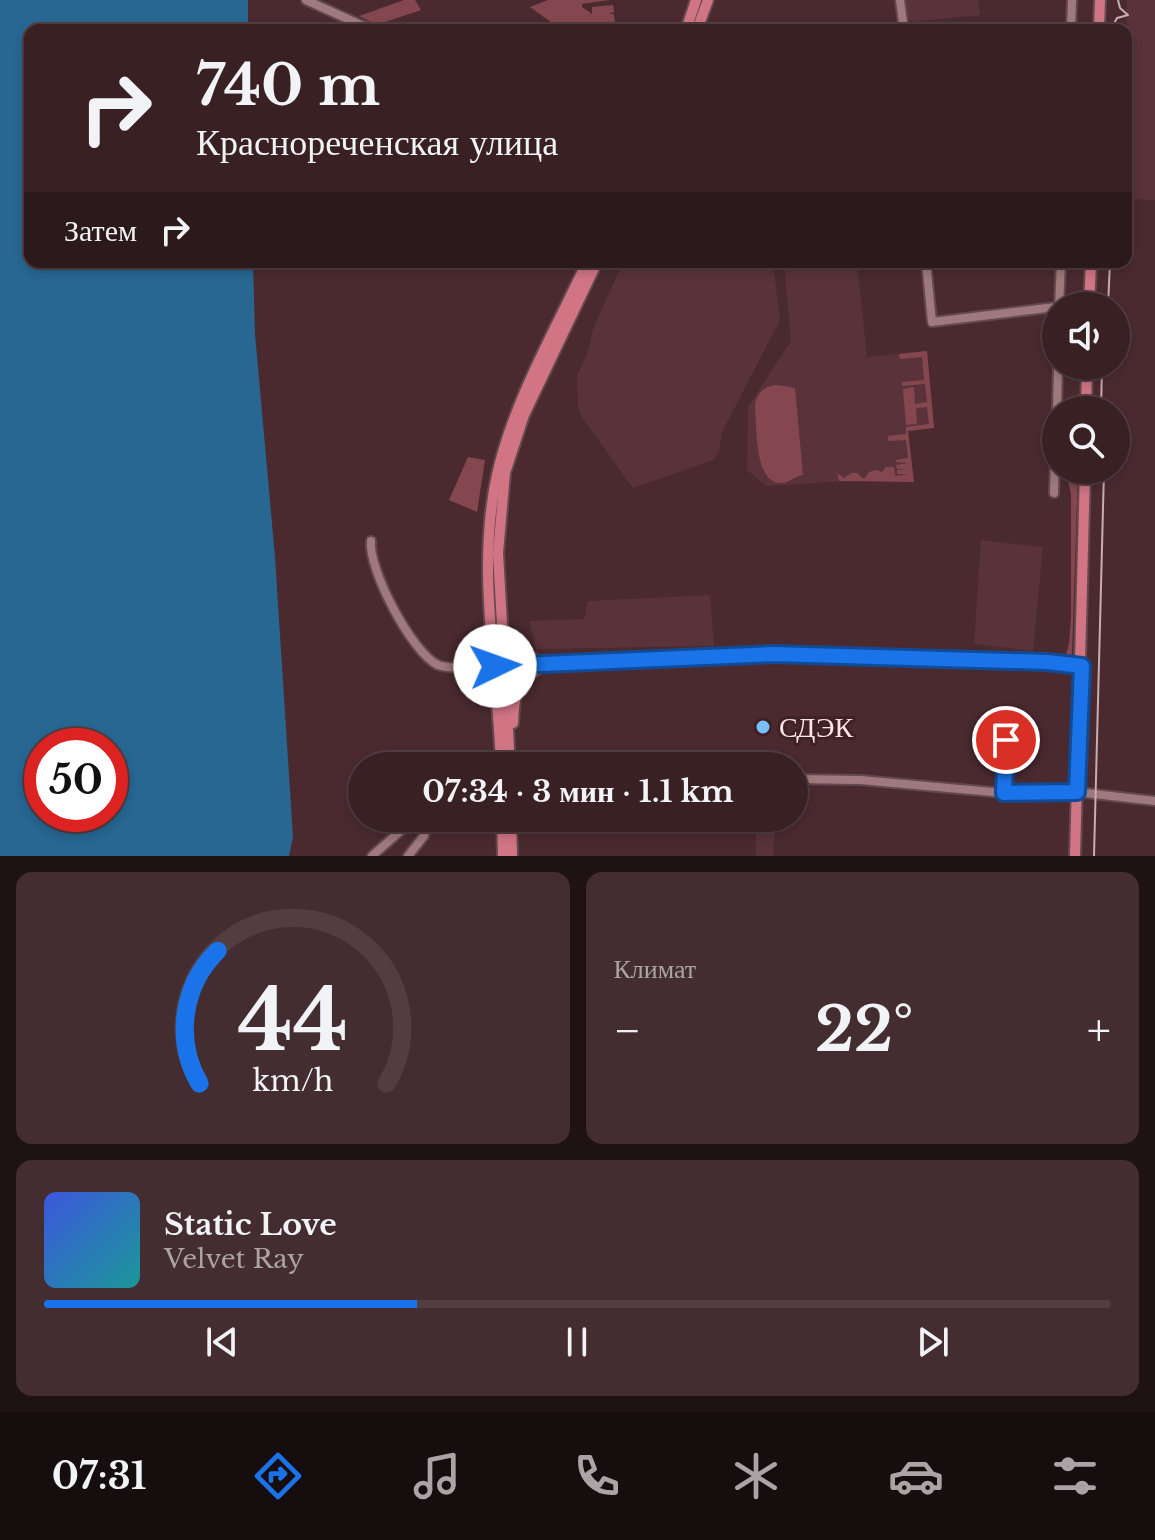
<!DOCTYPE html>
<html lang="ru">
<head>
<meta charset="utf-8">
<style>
	:root { --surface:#382023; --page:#432d30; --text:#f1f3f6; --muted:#aba3a6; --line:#523e41; --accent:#1a73e8 }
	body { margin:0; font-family:"Libre Baskerville",serif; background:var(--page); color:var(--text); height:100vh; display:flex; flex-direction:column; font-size:30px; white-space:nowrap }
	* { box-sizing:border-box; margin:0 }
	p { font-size:26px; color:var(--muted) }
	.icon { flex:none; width:44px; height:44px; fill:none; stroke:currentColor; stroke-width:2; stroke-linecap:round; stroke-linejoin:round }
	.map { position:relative; height:856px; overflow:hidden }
	.panel { display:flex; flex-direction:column; gap:16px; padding:16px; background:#1f1213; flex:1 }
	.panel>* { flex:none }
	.hud { position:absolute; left:24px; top:24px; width:1108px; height:244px; border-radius:16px; box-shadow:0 4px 12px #0003,0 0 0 2px var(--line); background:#382023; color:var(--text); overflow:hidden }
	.controls { position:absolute; left:1042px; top:292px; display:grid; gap:16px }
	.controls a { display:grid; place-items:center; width:88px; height:88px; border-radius:50%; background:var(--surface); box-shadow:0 4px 12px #0003,0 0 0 2px var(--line); font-size:40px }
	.speed { position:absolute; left:24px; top:728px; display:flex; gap:16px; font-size:40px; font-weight:700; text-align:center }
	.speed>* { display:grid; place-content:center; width:104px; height:104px; border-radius:50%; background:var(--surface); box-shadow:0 4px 12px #0003,0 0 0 2px var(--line); line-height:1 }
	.speed .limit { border:12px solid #d22; background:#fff; color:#111 }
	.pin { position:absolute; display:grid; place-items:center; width:68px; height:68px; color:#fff; margin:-34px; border:4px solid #fff; border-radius:50%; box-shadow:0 2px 8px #0007 }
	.me { position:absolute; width:88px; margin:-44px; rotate:87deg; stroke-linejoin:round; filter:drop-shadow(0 0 6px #0008) }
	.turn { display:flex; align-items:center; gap:28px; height:168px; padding:0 40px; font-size:36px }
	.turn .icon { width:104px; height:104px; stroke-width:2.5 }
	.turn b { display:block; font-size:56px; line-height:68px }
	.then { display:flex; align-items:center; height:76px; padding:0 40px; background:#0003; gap:16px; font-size:30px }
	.big { font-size:60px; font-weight:800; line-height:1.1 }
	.panel .widget { flex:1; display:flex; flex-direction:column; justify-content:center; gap:12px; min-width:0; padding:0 28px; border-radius:16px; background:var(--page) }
	.panel .dial { align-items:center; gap:0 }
	.dial svg { height:208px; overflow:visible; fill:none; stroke:var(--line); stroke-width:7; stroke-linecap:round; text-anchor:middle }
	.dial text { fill:var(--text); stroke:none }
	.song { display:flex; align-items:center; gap:24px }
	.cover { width:96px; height:96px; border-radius:12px; background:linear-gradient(135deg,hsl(230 70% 55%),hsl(180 70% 35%)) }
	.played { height:8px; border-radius:4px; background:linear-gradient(90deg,var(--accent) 35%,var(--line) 35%) }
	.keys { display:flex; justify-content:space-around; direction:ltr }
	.heat { display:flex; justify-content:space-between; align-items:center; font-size:44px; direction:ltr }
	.panel .tiles { flex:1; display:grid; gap:16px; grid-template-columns:1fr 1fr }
	.widget:last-child { grid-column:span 2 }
	.trip { position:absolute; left:348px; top:752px; width:460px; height:80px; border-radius:40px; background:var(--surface); box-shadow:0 4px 12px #0003,0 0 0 2px var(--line); font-weight:800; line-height:80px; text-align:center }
	.menu { display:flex; height:128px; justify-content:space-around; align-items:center; background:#160d0e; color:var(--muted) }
	.menu .icon { width:56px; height:56px }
	.menu .selected { color:var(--accent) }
	.menu b { font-size:36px; color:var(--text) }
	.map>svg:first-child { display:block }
	.built { fill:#593339 }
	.green { fill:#844750 }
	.water { fill:#276792; fill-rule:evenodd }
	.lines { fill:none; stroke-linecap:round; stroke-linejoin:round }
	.minor-casing { stroke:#63494d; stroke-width:12 }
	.major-casing { stroke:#63494d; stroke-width:14 }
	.minor { stroke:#9f797e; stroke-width:8 }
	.major { stroke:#d17585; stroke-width:10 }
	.tram { stroke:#c7aeb0; stroke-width:2 }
	.route-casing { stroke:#114b97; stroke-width:20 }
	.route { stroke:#1a73e8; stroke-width:14 }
	.poi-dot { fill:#76c0f7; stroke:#3f2025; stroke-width:3 }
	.labels { text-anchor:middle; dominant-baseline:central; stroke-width:6; stroke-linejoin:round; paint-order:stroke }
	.poi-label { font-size:28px; fill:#fbe5e7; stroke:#3f2025; text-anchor:start }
</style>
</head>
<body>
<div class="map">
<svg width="1155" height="856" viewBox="0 0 1155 856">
	<rect width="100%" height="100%" fill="#4a2a2f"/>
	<g class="built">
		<path d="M904,0h74l2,15 -68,7 -6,-4z"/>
		<path d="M1127,0h28v200l-29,-1z"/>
		<path d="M623,262h150l7,58 -58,112 -3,20 -6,8 -80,28 -52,-72 -3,-10 -1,-30 12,-27 4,-20z"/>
		<path d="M784,262h73l10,95 60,-6 7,77 -26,3 6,51 -50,-2 -98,6 -19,-16 1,-63 43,-66z"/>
		<path d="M981,540l62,7 -10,104 -59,-7z"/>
		<path d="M710,595l4,51 -178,3 -7,-28 55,-2 4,-18z"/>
		<path d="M756,818h20l-3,38h-17z"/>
	</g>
	<g class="green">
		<path d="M404,0h11l6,10 -45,15 -17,-9z"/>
		<path d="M548,0h62l-28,4v3l10,7v-7l21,-2 1,7 -5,2h5l1,11 6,5h-59l-32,-23z"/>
		<path d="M927,351l7,77 -26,3 6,51 -75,-1 -2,-8 7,5 7,-5h6l7,6 5,-7 7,-2 6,2 4,-5h8l1,9 14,-2h-12v-4l12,-1h-12l-1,-4 12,-2 -12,-1v-2l12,-2 -2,-18 -18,1v-5l18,-2v-7l23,-3 -2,-17 -11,1 1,16 -11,1 -3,-36 11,-2 1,17 12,-2 -2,-18 -23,2v-4l22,-2 -2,-23 -22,2 -1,-5z"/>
		<path d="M778,385l17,3 8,87c-9,1 -14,9 -24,8 -25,-3 -22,-57 -24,-76 1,-14 10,-22 23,-22z"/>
		<path d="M468,457l17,3 -8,52 -28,-12z"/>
		<path d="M1066,470h12l-6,183 -2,7 -6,1 5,-17 2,-27v-122z"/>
	</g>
	<path class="water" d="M0,0h248v30h-218v232h223l2,72 20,223 18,280 -4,19h-289zM42,746h68v68h-68z"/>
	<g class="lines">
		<defs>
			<g id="minor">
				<path d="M306,0l66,30"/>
				<path d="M900,0l4,30"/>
				<path d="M1071,30l1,-30"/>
				<path d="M926,262l6,60 124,-15"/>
				<path d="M1059,306l2,-44"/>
				<path d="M1068,306l21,-2"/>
				<path d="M1057,410l1,-44"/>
				<path d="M1054,493l2,-62"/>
				<path d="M371,541c-3,28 41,112 67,124 12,5 43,2 57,1"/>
				<path d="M794,779l66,1 144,13 73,-1 78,9"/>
				<path d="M1004,793l2,-53"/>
				<path d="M372,856l43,-38"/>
				<path d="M408,856l16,-20 4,-18"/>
			</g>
			<g id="major">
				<path d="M686,30l10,-30"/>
				<path d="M697,30l11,-30"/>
				<path d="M1099,30l1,-30"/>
				<path d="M1089,306l2,-44"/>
				<path d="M1086,410l1,-44"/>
				<path d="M503,635l13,15 24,12"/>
				<path d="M495,666l279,-12 273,8 35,4"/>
				<path d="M513,723c1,-26 2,-43 28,-56"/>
				<path d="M501,766c-3,-96 -25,-196 -4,-291 17,-75 58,-144 90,-213"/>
				<path d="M510,766l-12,-213 7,-80 19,-58 73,-153"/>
				<path d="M502,818l1,38"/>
				<path d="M511,818l1,38"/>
				<path d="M1075,856l10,-386"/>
			</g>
		</defs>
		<use href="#minor" class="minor-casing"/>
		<use href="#major" class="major-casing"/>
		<use href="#minor" class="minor"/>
		<use href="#major" class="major"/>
		<g class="tram">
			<path d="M1112,27l5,-9 11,-3 -8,-7 -2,-8"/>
			<path d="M1126,193l3,-1"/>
			<path d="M1108,306l2,-44"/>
			<path d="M1101,410l1,-44"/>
			<path d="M1094,856l10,-386"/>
		</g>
	</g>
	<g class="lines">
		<defs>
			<path id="route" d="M495,666l279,-12 273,8 35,4 -5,126 -73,1 2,-53"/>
		</defs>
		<use href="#route" class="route-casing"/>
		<use href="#route" class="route"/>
	</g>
	<circle class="poi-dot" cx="763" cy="727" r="8"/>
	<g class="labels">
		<g class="poi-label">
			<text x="779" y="727">СДЭК</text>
		</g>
	</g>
</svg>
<div class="controls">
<a><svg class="icon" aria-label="sound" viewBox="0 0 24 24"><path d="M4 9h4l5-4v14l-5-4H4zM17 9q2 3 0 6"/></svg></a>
<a><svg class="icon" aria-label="search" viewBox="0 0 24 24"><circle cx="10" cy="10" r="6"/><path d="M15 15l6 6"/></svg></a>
</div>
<div class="speed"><div class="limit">50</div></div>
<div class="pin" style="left:1006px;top:740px;background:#d93025"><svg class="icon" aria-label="arrive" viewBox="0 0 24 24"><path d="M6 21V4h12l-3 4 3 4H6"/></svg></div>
<svg class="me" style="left:495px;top:666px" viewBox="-20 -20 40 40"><circle r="19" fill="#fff"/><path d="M0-13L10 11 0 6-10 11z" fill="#1a73e8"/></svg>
<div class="trip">07:34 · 3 мин · 1.1 km</div>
<div class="hud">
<div class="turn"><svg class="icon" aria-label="right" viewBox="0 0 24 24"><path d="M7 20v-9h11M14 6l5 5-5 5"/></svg><div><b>740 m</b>Краснореченская улица</div></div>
<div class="then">Затем<svg class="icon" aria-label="right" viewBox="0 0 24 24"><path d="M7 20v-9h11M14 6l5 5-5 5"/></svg></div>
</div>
</div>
<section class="panel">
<div class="tiles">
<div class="widget dial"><svg viewBox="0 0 100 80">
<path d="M14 69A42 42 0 1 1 86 69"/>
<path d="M14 69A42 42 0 0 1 21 18" stroke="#1a73e8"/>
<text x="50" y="56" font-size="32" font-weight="700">44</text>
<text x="50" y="72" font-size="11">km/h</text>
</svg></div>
<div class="widget"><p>Климат</p>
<div class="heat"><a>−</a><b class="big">22°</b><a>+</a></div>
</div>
<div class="widget">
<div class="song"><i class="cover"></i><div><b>Static Love</b><p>Velvet Ray</p></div></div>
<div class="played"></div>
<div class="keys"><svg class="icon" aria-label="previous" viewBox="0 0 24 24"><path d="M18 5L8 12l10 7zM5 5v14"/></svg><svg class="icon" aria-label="pause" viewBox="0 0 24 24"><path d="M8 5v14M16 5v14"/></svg><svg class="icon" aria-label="next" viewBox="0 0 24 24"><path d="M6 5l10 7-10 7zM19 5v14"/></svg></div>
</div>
</div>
</section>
<nav class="menu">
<b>07:31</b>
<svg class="icon selected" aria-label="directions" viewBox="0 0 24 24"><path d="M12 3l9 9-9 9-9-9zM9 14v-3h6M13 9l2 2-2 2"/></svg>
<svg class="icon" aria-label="music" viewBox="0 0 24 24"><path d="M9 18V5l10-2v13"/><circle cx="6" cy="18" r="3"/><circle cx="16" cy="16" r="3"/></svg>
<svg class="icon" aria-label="phone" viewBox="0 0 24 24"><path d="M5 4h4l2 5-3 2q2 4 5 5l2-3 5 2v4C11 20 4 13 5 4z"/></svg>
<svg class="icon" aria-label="climate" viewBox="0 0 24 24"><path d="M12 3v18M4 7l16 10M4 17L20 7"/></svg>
<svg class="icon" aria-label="car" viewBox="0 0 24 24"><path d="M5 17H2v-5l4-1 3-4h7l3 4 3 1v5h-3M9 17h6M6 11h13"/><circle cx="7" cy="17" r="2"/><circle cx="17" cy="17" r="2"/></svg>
<svg class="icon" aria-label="filters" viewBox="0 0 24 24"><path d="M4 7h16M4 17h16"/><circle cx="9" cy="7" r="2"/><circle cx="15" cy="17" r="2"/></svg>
</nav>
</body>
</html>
